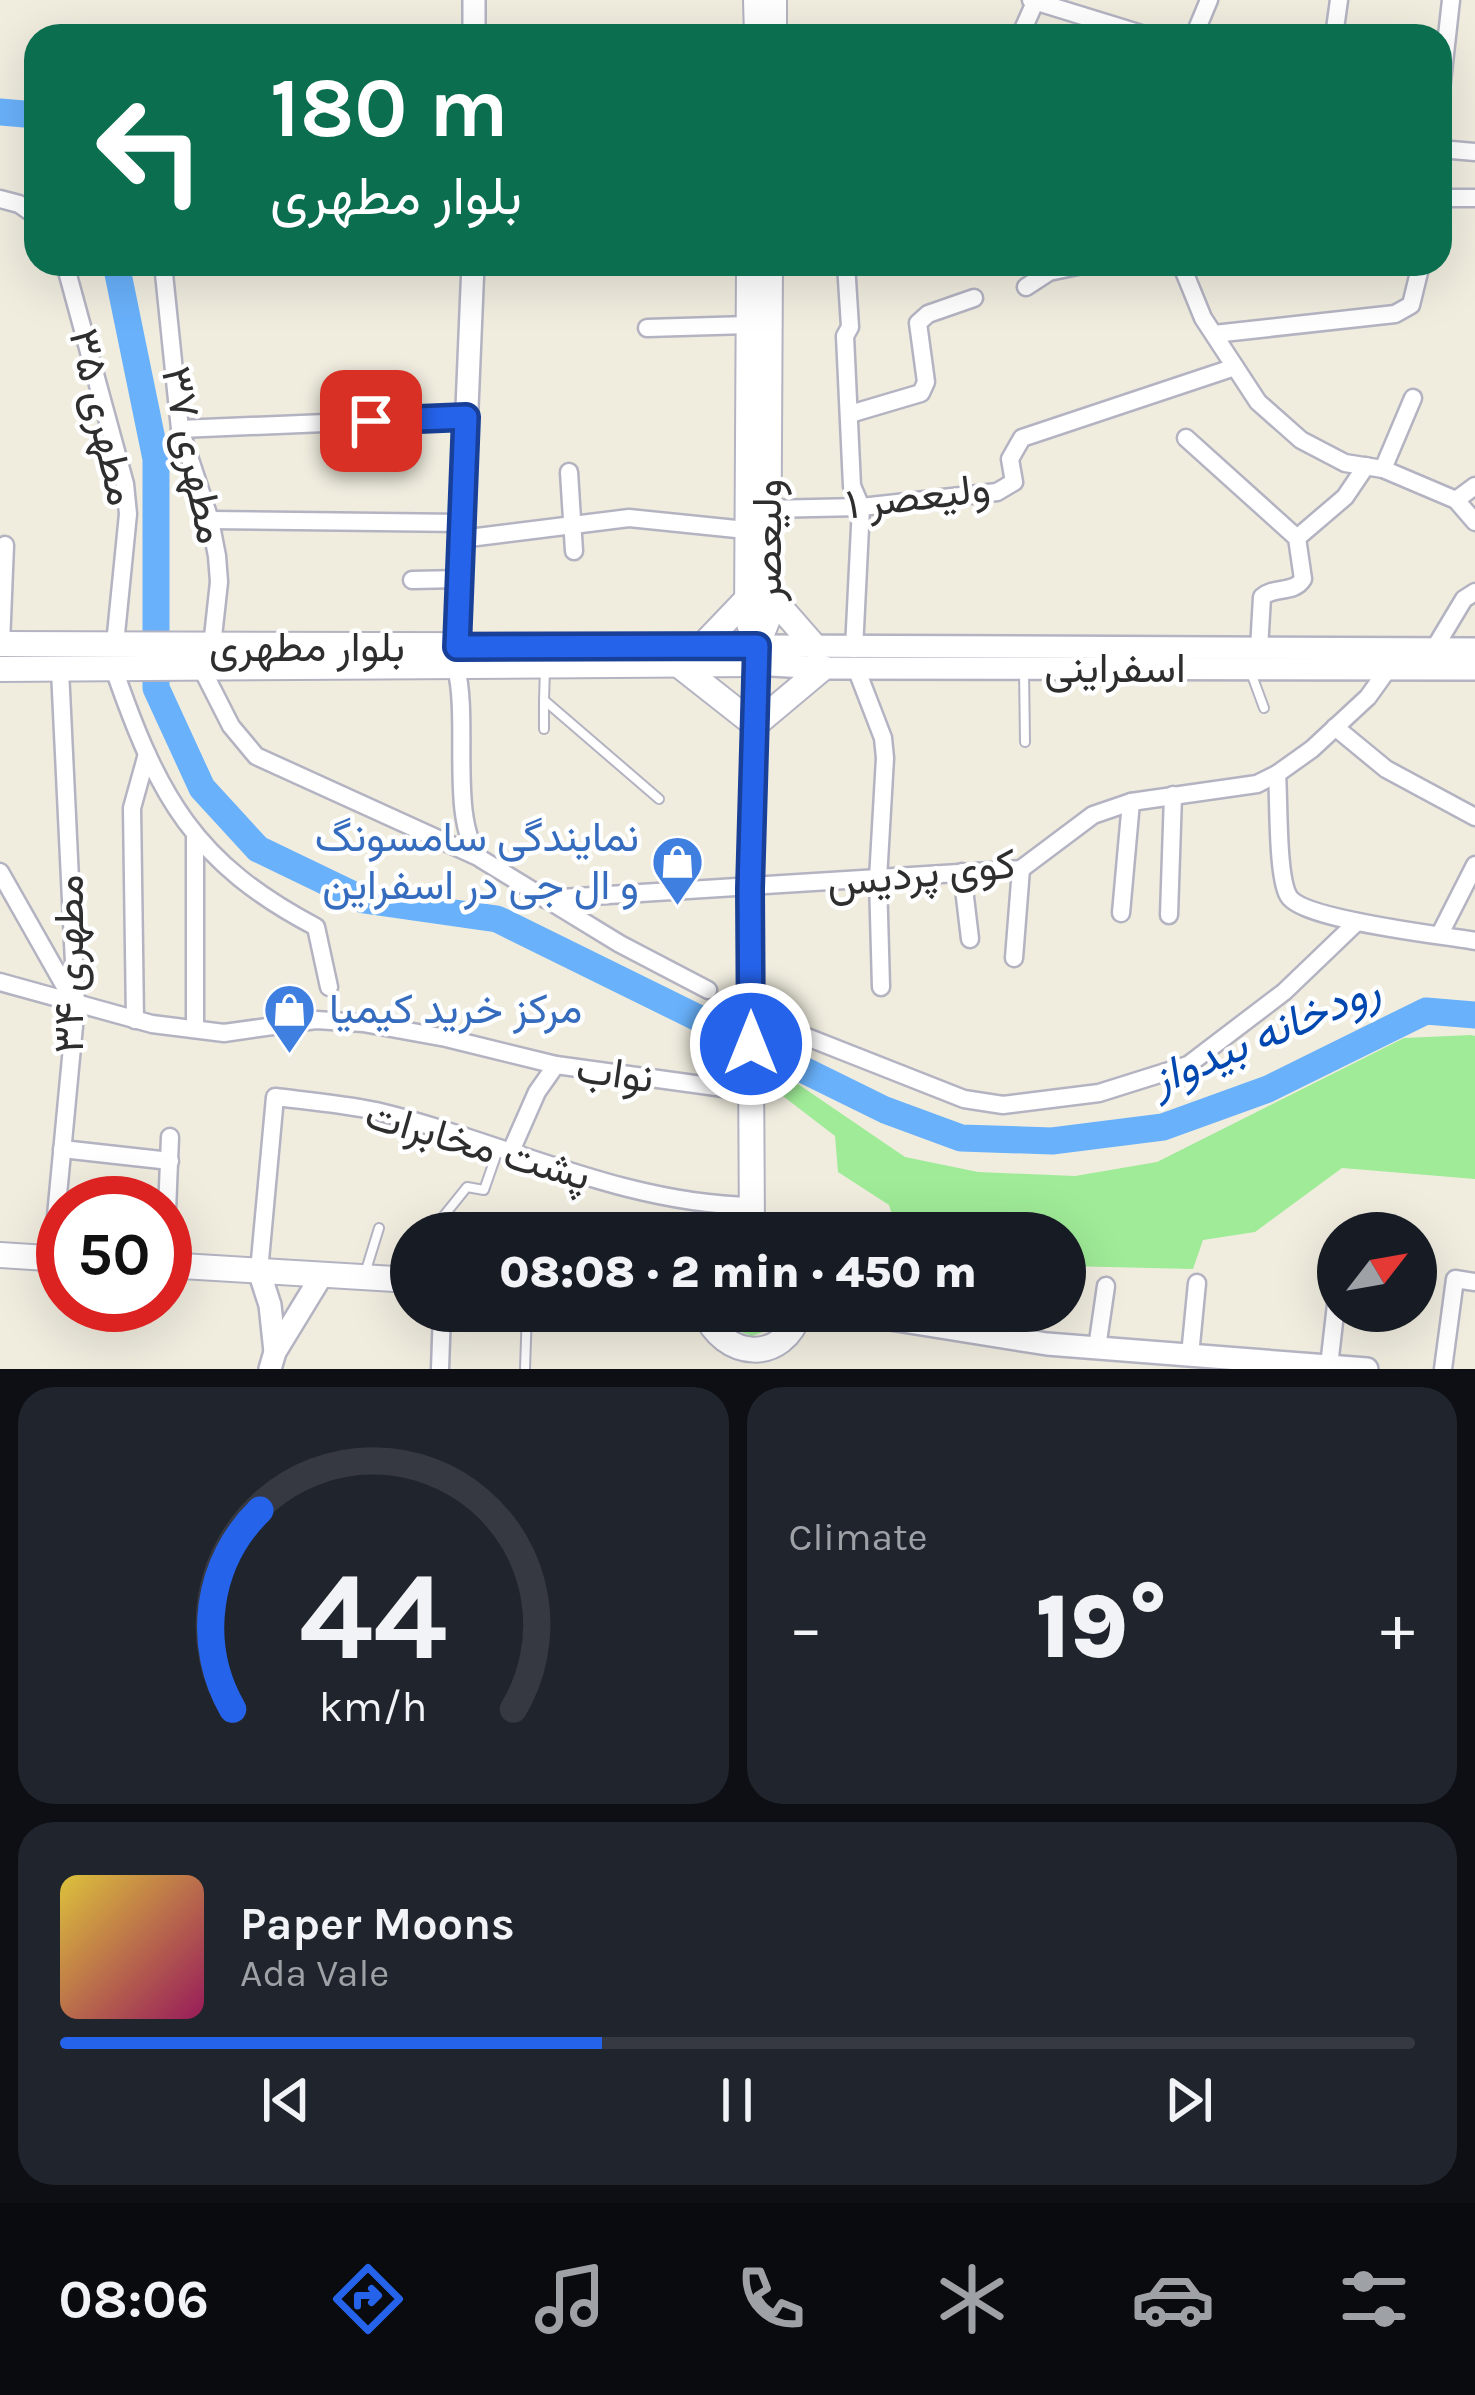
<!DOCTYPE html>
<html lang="en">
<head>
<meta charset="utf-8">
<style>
	:root { --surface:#171b24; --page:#20242c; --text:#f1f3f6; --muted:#9ea1a6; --line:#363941; --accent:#2563eb }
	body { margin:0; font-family:Karla,Vazirmatn,sans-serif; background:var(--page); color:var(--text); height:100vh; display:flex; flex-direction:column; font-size:45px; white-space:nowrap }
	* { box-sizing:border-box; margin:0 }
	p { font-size:39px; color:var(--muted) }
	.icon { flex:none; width:66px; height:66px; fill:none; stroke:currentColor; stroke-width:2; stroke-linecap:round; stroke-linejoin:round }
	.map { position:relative; height:1369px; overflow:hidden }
	.panel { display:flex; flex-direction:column; gap:18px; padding:18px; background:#0d0f14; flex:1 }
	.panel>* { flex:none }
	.banner { position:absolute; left:24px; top:24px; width:1428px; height:252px; border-radius:36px; box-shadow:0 12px 48px #0002; background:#0b6e4f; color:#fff; overflow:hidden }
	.needle { width:78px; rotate:59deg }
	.buttons { position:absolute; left:1317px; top:1212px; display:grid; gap:24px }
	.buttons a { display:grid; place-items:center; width:120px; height:120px; border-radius:50%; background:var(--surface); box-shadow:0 12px 48px #0002; font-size:60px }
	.speed { position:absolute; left:36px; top:1176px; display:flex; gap:24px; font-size:60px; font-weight:700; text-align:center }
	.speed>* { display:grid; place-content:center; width:156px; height:156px; border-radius:50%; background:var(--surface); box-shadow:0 12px 48px #0002; line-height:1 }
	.speed .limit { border:18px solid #d22; background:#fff; color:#111 }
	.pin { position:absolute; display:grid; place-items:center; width:102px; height:102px; color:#fff; margin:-51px; border-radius:24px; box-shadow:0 6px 18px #0006 }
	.me { position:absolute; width:132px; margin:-66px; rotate:0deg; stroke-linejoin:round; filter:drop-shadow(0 0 9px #0008) }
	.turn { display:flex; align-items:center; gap:42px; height:252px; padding:0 48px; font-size:54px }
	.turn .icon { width:156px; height:156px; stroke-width:2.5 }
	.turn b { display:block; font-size:84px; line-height:102px }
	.big { font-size:90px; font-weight:800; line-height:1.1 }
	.panel .tile { flex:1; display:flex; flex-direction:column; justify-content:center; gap:18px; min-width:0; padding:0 42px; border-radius:36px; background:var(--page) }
	.panel .dial { align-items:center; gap:0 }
	.dial svg { height:312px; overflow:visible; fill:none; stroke:var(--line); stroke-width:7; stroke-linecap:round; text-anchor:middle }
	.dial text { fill:var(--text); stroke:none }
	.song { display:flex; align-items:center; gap:36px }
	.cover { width:144px; height:144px; border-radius:18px; background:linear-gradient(135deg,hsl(50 70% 55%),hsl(330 70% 35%)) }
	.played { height:12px; border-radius:6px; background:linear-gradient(90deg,var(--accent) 40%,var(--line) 40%) }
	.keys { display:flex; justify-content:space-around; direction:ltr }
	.heat { display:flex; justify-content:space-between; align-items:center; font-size:66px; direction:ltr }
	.panel .tiles { flex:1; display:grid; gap:18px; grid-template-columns:1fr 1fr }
	.tile:last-child { grid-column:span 2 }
	.trip { position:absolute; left:390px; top:1212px; width:696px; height:120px; border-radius:60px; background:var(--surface); box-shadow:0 12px 48px #0002; font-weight:800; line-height:120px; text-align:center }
	.tabs { display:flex; height:192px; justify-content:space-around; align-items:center; background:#090b0e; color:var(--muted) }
	.tabs .icon { width:84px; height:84px }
	.tabs .on { color:var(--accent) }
	.tabs b { font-size:54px; color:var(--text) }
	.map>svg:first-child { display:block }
	.green { fill:#9feb97 }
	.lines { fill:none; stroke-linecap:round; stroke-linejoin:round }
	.river { stroke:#69b1fb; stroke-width:27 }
	.service-casing { stroke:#b4b3c2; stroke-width:12 }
	.minor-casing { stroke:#b4b3c2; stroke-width:21 }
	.tertiary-casing { stroke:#b4b3c2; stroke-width:26 }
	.secondary-casing { stroke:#b4b3c2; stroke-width:28 }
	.service { stroke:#fff; stroke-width:8 }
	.minor { stroke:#fff; stroke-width:16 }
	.tertiary { stroke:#fff; stroke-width:21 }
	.secondary { stroke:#fff; stroke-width:24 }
	.route-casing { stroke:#184099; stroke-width:30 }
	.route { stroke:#2563eb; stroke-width:21 }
	.labels { text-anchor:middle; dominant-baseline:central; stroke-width:9; stroke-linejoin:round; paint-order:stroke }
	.street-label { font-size:42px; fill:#2e2e2e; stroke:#fff }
	.shop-label { font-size:42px; fill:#366cbe; stroke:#fff; text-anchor:end }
	.water-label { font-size:45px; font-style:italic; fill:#0048af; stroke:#fff }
</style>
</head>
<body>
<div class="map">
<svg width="1475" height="1369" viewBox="0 0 1475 1369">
	<rect width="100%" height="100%" fill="#f0eddf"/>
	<g class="green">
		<path d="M1471,1035l4,1v143l-133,-11 -87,64 -52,8 -10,29 -128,-3v-33h-167l-9,-28 -51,-33 -3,-36 -60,-46 -2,-23 132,90 73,15 97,4 82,-14 247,-124z"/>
		<path d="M718,1311h68l-10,16 -24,9 -24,-9z"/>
	</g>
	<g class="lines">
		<g class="river">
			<path d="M0,112l36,3"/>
			<path d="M116,264l40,195v229l46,100 56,61 106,51 133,19 388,191 76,28 91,3 111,-14 105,-38 158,-78 49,4"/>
		</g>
		<defs>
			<g id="service">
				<path d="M545,669l-1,31 115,99"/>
				<path d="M1024,670l1,72"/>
				<path d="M1250,670l14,38"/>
				<path d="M544,729v-27"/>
				<path d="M430,1233l37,-46 17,3 14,-40"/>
				<path d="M366,1270l13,-42"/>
				<path d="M399,1278l1,-10 11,-12"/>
				<path d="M525,1369l2,-58"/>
			</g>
			<g id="minor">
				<path d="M1031,0l117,36"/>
				<path d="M662,35l3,1"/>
				<path d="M1020,36l16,-36"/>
				<path d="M1194,36l15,-36"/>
				<path d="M1334,36l5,-36"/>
				<path d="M1440,99l11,-99"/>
				<path d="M1440,149l35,3"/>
				<path d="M1440,198h35"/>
				<path d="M0,199l19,5 17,12"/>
				<path d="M65,264l60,220 3,30 -13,130"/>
				<path d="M163,264l17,165 30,91 7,36 2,26 -7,64"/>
				<path d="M846,264l4,63 -5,9 7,150 9,21 -7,142"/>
				<path d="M1181,264l22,54 55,84 43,38 44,23 38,6 73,31 19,22"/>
				<path d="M1026,287l23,-15 38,-8"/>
				<path d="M647,328l101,-3"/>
				<path d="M1214,334l181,-20 16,-9 10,-41"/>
				<path d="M850,414l71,-21 5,-11 -8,-59 10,-9 46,-16"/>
				<path d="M180,429l287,-12"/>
				<path d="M1186,438l111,100 6,41c-9,15 -29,7 -41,18l-3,52"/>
				<path d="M1383,469l30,-71"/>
				<path d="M569,472l5,79"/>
				<path d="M1456,500l19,-14"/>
				<path d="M766,509l95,-2 136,-15 17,-10 -4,-23 12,-21 213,-71"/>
				<path d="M210,520l252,3"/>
				<path d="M1297,538l48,-41 21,-31"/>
				<path d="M461,539l168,-21 117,12"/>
				<path d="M412,580l48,-1"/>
				<path d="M1,644l4,-99"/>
				<path d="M1434,649l30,-50 11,-7"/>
				<path d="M456,668c14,53 -8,154 25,191l139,85 88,46"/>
				<path d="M856,668l27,70 2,20 -7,121 3,108"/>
				<path d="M114,669c44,127 80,194 202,258l13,60"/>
				<path d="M202,669l29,57 25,30 222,101"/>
				<path d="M1335,727l51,42 89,48"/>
				<path d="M1277,774c2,27 0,100 11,121 12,25 155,40 187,46"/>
				<path d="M0,872l72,127"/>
				<path d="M962,872l8,67"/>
				<path d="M545,899l476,-30 72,-54 38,-13 126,-18 20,-10 35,-25 56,-52 20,-28"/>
				<path d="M1121,913l10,-111"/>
				<path d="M1169,915l4,-120"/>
				<path d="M1440,934l35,-69"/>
				<path d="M1014,958l7,-89"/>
				<path d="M0,982l152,42 72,9 92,-13 47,3 83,15 110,27 175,24"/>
				<path d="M751,1015l213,84 39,6 96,-12 89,-28 96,-73 73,-70"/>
				<path d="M135,1020l-3,-212 15,-54"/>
				<path d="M195,1029v-191"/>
				<path d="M62,1149l108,12"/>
				<path d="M511,1151l26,-59 19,-27"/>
				<path d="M52,1258l24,-253 -16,-335"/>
				<path d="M165,1261l5,-124"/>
				<path d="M259,1271l16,-174c33,4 68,7 101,14 126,30 245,93 376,95"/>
				<path d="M979,1333l2,-22"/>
				<path d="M1097,1348l9,-62"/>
				<path d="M1190,1355l7,-72"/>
				<path d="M1329,1366l9,-79"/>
				<path d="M440,1369l2,-58"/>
				<path d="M1443,1369l12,-90 20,3"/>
			</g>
			<g id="tertiary">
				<path d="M474,36v-36"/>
				<path d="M757,646l718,3"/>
				<path d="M457,647l16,-383"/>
				<path d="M756,664l67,4 652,1"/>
				<path d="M259,1271l11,34 5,47"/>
				<path d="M840,1311l207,33 320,25"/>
				<path d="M270,1369l5,-17 47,-77"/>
			</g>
			<g id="secondary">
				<path d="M756,0l1,36"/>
				<path d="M774,0v36"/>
				<path d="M749,264l-2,354 10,28"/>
				<path d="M767,592l49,56"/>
				<path d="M0,644l757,2"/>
				<path d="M702,646l44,-46"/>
				<path d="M680,666l75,59"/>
				<path d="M0,669l756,-5"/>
				<path d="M755,725l68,-57"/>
				<path d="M752,1233l-2,-345 6,-224 1,-18 11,-27 2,-355"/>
				<path d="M0,1255l63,4"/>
				<path d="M165,1265l246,15"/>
				<path d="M704,1311c19,49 80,54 96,0"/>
			</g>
		</defs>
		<use href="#service" class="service-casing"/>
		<use href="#minor" class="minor-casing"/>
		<use href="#tertiary" class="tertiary-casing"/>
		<use href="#secondary" class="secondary-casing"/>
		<use href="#service" class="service"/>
		<use href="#minor" class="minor"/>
		<use href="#tertiary" class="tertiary"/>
		<use href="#secondary" class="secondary"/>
	</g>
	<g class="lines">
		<defs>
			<path id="route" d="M371,421l95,-4 -9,230 300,-1 -7,243 1,155"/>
		</defs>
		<use href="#route" class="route-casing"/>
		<use href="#route" class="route"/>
	</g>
	<defs>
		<symbol id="shop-pin" viewBox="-11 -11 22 30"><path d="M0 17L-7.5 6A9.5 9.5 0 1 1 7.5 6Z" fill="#3f7fe0" stroke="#fff"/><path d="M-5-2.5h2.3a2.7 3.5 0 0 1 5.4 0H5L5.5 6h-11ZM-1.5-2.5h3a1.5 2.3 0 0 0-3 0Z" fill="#fff"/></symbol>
	</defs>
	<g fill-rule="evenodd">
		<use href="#shop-pin" x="648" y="832" width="59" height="81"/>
		<use href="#shop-pin" x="260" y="980" width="59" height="81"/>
	</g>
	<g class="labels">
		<g class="street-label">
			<text transform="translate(103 417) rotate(77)">مطهری ۳۵</text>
			<text transform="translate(194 455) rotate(78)">مطهری ۳۷</text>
			<text transform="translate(918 496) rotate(-7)">ولیعصر ۱</text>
			<text transform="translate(767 540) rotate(-90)">ولیعصر</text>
			<text x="307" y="647">بلوار مطهری</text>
			<text x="1115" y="668">اسفراینی</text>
			<text transform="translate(921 873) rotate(-6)">کوی پردیس</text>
			<text transform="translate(69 964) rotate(-90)">مطهری ۳۴</text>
			<text transform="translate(615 1073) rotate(8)">نواب</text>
			<text transform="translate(478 1145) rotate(16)">پشت مخابرات</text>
		</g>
		<g class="shop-label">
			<text x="639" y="837">نمایندگی سامسونگ<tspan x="639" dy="48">و ال جی در اسفراین</tspan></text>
			<text x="329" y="1009" text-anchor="start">مرکز خرید کیمیا</text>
		</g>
		<g class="water-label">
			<text transform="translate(1265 1034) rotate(-23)">رودخانه بیدواز</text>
		</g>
	</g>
</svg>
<div class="buttons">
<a><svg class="needle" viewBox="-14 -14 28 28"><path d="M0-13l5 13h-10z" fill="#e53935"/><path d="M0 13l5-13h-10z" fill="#9ea1a6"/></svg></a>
</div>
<div class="speed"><div class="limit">50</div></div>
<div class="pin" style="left:371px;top:421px;background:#d93025"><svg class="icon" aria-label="arrive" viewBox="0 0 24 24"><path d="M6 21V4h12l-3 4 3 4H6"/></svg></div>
<svg class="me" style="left:751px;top:1044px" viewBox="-20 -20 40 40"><circle r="17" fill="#2563eb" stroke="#fff" stroke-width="3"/><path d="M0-11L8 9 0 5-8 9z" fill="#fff"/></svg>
<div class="trip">08:08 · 2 min · 450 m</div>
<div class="banner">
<div class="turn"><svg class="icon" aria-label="left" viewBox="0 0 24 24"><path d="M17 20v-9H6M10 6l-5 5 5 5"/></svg><div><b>180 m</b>بلوار مطهری</div></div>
</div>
</div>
<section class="panel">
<div class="tiles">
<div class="tile dial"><svg viewBox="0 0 100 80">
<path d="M14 69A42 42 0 1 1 86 69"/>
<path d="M14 69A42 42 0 0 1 21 18" stroke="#2563eb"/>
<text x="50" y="56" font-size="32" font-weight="700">44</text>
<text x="50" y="72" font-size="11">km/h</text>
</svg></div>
<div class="tile"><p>Climate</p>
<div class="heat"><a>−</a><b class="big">19°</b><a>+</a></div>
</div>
<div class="tile">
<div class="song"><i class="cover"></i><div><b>Paper Moons</b><p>Ada Vale</p></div></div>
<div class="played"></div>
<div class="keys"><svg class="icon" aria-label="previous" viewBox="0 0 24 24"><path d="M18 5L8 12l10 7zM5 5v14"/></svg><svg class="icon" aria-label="pause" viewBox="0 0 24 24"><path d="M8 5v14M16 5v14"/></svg><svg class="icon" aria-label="next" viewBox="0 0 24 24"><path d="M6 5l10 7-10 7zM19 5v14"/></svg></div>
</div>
</div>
</section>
<nav class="tabs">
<b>08:06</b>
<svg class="icon on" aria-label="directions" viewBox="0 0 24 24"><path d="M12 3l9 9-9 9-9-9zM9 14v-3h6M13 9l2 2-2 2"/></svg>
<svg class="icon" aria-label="music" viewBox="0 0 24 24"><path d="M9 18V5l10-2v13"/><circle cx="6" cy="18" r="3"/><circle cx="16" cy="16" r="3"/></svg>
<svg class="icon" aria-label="phone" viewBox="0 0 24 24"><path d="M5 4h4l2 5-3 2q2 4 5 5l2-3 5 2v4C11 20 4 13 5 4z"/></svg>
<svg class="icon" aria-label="climate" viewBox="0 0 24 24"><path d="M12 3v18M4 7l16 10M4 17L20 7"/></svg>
<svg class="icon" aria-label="car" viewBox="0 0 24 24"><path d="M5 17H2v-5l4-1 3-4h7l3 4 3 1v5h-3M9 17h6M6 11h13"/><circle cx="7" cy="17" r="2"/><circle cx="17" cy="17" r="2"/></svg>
<svg class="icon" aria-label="filters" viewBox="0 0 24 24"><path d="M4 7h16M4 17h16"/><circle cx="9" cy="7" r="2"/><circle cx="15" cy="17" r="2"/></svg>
</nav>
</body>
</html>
